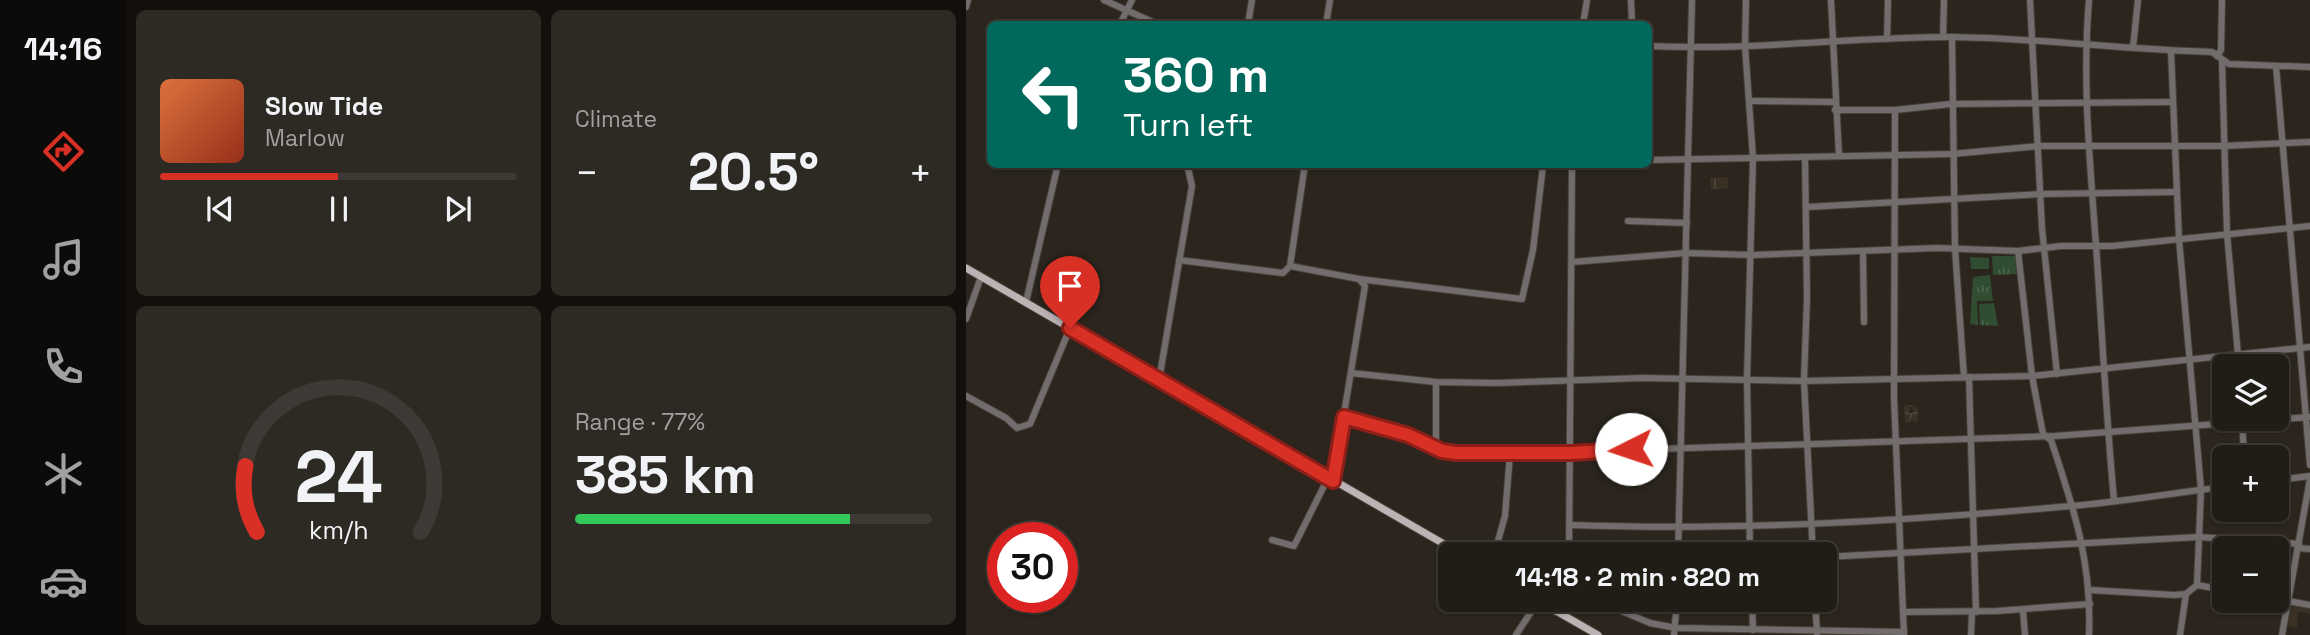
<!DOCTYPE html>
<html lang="en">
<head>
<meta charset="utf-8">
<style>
	:root { --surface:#201c16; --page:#2d2923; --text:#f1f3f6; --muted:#a2a1a1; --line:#3d3a35; --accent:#d93025 }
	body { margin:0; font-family:"Space Grotesk",sans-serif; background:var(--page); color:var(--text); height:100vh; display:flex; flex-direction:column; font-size:26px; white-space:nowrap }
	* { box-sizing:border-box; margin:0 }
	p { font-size:23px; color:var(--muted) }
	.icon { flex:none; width:38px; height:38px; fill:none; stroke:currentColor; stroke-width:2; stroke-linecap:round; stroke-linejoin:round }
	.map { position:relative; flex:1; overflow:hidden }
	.panel { display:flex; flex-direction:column; gap:10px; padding:10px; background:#120f0c; width:840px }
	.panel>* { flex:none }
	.top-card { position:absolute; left:21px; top:21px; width:665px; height:147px; border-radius:10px; box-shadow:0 2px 5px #0004,0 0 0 2px var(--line); background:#00695c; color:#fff; overflow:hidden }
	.buttons { position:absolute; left:1246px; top:354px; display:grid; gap:14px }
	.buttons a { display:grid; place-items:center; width:77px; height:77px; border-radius:10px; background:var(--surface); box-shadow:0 2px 5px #0004,0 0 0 2px var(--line); font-size:35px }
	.speed { position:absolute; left:21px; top:522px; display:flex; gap:14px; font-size:35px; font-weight:700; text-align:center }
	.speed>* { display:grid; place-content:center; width:91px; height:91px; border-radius:50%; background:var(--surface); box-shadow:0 2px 5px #0004,0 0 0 2px var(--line); line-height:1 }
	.speed .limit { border:10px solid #d22; background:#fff; color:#111 }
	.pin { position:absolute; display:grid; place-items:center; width:60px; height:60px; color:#fff; margin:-72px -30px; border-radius:50% 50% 50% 0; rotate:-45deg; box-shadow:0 0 7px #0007 }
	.pin .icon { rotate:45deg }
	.me { position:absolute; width:77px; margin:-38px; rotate:266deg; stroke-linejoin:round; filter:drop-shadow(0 0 5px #0008) }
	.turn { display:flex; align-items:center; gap:24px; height:147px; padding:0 21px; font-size:32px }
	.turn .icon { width:91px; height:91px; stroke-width:2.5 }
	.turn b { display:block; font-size:49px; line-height:60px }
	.big { font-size:52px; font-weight:600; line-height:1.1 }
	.panel .card { flex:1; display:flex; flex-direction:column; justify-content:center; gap:10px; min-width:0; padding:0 24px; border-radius:10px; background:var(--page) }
	.panel .dial { align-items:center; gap:0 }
	.dial svg { height:182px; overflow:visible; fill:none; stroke:var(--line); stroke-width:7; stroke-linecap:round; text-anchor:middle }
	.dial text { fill:var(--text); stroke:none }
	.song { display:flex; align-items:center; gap:21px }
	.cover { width:84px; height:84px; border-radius:10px; background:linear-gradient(135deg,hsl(20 70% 55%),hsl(10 70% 35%)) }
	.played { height:7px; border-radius:4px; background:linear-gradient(90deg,var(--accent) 50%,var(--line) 50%) }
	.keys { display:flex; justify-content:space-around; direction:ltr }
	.heat { display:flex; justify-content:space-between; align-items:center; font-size:38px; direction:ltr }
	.charge { height:10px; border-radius:5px; background:linear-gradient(90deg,#34c759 77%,var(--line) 0) }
	.panel .tiles { flex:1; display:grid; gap:10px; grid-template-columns:repeat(2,1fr) }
	.trip { position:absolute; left:472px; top:542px; width:399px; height:70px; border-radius:10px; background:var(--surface); box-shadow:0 2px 5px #0004,0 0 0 2px var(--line); font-weight:600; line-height:70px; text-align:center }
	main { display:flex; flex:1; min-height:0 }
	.tab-bar { display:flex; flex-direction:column; width:126px; justify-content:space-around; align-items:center; background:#0d0b09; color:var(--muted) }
	.tab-bar .icon { width:49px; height:49px }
	.tab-bar .active { color:var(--accent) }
	.tab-bar b { font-size:32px; color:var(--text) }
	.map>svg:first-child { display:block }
	.built { fill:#3a3024 }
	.industrial { fill:url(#industrial-grid) }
	.park { fill:url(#park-tufts) }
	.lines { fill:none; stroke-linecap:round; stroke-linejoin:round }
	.minor-casing { stroke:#47413b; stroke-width:8 }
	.major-casing { stroke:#47413b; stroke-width:9 }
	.minor { stroke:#726c6d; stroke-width:6 }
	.major { stroke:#beb3b4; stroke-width:7 }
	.route-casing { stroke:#8d1f18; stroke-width:18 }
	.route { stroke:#d93025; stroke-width:12 }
</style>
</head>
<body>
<main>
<nav class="tab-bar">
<b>14:16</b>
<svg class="icon active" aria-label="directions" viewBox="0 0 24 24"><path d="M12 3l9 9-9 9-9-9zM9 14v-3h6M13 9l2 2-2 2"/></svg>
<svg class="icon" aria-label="music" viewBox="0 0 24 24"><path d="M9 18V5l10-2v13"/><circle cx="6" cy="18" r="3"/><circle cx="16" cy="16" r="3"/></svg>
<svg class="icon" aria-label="phone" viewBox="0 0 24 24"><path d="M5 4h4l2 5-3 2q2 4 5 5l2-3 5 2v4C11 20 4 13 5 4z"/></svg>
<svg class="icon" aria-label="climate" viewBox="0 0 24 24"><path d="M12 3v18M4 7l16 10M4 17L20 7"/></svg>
<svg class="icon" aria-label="car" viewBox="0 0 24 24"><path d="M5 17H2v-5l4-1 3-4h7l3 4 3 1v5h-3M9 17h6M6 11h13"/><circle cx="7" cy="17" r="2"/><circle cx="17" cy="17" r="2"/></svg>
</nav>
<section class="panel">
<div class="tiles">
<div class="card">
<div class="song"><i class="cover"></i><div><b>Slow Tide</b><p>Marlow</p></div></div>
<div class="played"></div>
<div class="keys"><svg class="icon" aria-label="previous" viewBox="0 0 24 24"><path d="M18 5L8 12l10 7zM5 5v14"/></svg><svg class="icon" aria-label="pause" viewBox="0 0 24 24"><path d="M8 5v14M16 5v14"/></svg><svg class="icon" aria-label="next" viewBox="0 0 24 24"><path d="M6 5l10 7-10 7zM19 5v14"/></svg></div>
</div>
<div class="card"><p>Climate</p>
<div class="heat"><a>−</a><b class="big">20.5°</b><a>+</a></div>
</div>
<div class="card dial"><svg viewBox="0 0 100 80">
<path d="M14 69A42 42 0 1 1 86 69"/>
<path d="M14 69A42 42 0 0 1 9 40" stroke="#d93025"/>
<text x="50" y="56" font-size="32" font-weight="700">24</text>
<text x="50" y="72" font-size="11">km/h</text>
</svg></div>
<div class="card"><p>Range · 77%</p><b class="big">385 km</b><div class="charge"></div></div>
</div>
</section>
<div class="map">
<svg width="1344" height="635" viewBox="0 0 1344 635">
	<defs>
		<pattern id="industrial-grid" width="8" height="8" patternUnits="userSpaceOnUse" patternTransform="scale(1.75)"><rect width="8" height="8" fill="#3a3024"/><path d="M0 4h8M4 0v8" fill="none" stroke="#4d4438"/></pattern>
		<pattern id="park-tufts" width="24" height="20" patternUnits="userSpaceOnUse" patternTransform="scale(1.75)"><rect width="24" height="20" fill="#304c31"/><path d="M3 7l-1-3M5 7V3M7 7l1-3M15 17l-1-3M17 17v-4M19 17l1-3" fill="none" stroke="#4d654e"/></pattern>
	</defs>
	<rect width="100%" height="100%" fill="#2b251e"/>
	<path class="built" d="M1326,603l18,4v7l-12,-2 -1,16 -9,-2z"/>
	<g class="industrial">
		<path d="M762,177v11l-17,1 -1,-11z"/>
		<path d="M938,405h13l-7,2 -1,6h4v-6h5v15h-5l-2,-5v5l-6,1z"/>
	</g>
	<g class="park">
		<path d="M1026,256h24l2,18 -25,1z"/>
		<path d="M1004,257l19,1v11h-18z"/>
		<path d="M1024,275l3,26h-16l1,24 -8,-1 3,-47z"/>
		<path d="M1028,303l4,23 -18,-1 -1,-21z"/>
	</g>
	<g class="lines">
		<defs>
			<g id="minor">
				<path d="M138,0l53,24"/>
				<path d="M665,0l1,24"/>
				<path d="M780,0l-1,46 8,112 -6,221 3,176"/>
				<path d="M865,0l8,156"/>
				<path d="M1064,0l12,228 15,146"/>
				<path d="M1123,0c-7,82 1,163 7,245 6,85 10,170 18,255"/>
				<path d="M0,7l2,-7"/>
				<path d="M154,24l12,-24"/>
				<path d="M282,24l4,-24"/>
				<path d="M360,24l4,-24"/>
				<path d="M617,24l4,-24"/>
				<path d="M977,37l1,-37"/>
				<path d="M986,37l3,212 9,128"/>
				<path d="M921,39l1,-39"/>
				<path d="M682,46c102,5 202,-9 304,-9 87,1 173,13 260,15l17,12 81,3"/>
				<path d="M1167,47l5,-47"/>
				<path d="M1205,51l8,188 22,250 -4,96"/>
				<path d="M1251,56l4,-6 1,-50"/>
				<path d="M1256,62l5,172 12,132"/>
				<path d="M1310,66l34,399"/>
				<path d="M783,101l85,1"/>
				<path d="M869,110h60l56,-6 222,-2"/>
				<path d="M929,110l-1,288 10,237"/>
				<path d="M839,157l2,140 -3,84 9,174"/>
				<path d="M682,160l304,-6 87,-8h184l87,-4"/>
				<path d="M841,207l235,-13 134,-2"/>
				<path d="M662,221l59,2"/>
				<path d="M897,251l1,71"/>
				<path d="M1052,251l14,125 11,58 8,6c23,69 41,122 38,195"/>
				<path d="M213,260l104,13 7,-7"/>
				<path d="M606,262l114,-9 66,2 185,-7 81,3 43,-5h51l198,-20"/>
				<path d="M324,266l69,13 6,7 -32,195"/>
				<path d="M324,266l15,-102"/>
				<path d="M393,279l163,20 11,-49 10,-84 18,-2"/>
				<path d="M60,302l32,-138"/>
				<path d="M0,319l15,-42"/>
				<path d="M385,373l85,9 61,1 145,-5 162,3 228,-5 278,-29"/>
				<path d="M1003,377l7,235"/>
				<path d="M193,380l33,-194 -5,-22"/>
				<path d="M0,396l40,22 11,10 13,-4 40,-96"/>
				<path d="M378,417l63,18 35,16 68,3 545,-18 255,-19"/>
				<path d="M1276,418l2,39"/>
				<path d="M470,448v-66"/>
				<path d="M1311,480l33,-4"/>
				<path d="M605,525c166,6 334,-4 500,-19 51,-4 102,-13 153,-19"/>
				<path d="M306,540l22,6 34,-68"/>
				<path d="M531,543l25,12"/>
				<path d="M1332,548l12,1"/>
				<path d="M528,555l11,-39 5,-62"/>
				<path d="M603,555l3,-391"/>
				<path d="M712,555l14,-555"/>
				<path d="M859,557l374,-20 100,7"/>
				<path d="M1124,590l84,5 12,-1 11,-9 27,5"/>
				<path d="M1311,599l33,6"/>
				<path d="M630,600l54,23 26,5 228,4"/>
				<path d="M786,600l1,30"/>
				<path d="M849,600l2,33"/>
				<path d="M1057,610l2,25"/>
				<path d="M590,612l4,-12"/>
				<path d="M937,612l94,-1 93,-7"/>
				<path d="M550,635l22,-34"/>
				<path d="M708,635l3,-35"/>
				<path d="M1005,635l1,-23"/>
				<path d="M1214,635l6,-41"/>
				<path d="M1316,635l28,-156"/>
			</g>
			<g id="major">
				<path d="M0,268l497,287"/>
				<path d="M571,600l61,35"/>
			</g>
		</defs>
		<use href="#minor" class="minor-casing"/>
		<use href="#major" class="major-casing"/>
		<use href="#minor" class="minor"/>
		<use href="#major" class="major"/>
	</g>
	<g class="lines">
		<defs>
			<path id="route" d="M104,328l263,153 11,-64 64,18 34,16 14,2h116l59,-4"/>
		</defs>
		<use href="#route" class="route-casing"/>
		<use href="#route" class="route"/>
	</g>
</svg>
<div class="buttons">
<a><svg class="icon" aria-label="layers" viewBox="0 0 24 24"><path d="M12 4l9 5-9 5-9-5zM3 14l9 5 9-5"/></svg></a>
<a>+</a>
<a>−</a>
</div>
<div class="speed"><div class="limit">30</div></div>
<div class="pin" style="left:104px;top:328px;background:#d93025"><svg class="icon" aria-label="arrive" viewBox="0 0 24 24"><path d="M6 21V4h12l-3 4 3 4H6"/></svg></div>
<svg class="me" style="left:665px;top:449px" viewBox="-20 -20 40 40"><circle r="19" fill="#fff"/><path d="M0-13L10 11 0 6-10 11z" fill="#d93025"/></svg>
<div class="trip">14:18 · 2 min · 820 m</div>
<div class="top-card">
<div class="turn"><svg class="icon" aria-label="left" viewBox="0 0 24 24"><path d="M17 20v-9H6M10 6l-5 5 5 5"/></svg><div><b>360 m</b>Turn left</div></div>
</div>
</div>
</main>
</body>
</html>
